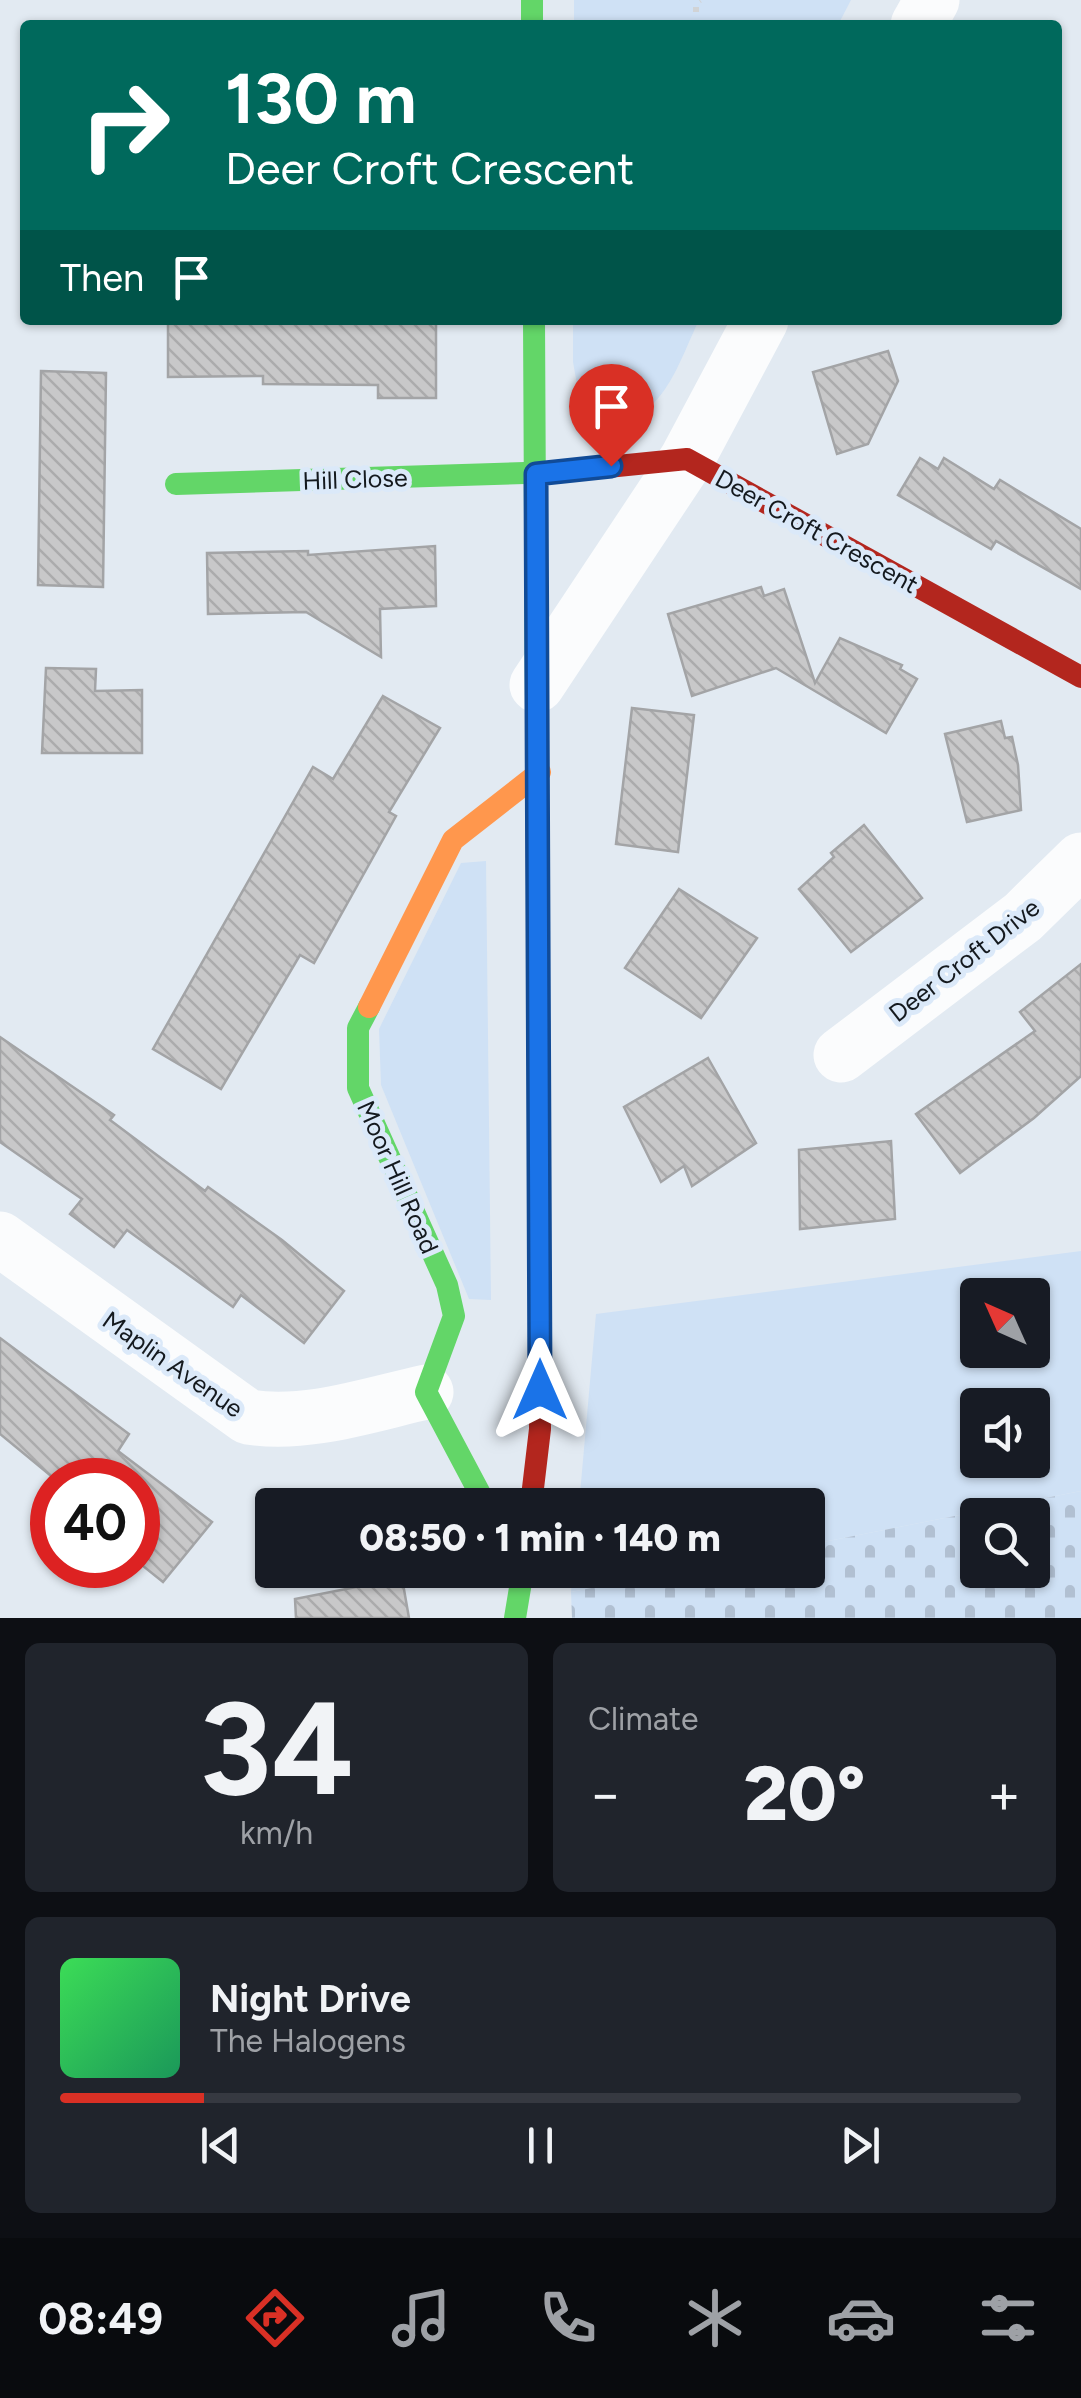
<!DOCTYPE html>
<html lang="en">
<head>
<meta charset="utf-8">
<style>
	:root { --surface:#171b24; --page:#20242c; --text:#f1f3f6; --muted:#9ea1a6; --line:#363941; --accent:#d93025 }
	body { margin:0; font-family:Figtree,sans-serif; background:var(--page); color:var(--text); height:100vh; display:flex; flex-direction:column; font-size:38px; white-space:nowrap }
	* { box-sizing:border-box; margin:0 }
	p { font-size:32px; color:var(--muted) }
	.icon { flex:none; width:55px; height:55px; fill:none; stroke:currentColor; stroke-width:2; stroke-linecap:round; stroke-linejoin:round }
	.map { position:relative; height:1618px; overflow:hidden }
	.drawer { display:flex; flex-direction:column; gap:25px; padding:25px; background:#0d0f14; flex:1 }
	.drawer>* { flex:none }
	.top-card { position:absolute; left:20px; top:20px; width:1042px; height:305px; border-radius:10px; box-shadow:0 2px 8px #0004; background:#00695c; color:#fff; overflow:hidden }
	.needle { width:65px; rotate:315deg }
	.controls { position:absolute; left:960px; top:1278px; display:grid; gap:20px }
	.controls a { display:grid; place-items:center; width:90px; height:90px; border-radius:10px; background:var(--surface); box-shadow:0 2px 8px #0004; font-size:50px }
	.speed { position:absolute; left:30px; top:1458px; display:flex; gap:20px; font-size:50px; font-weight:700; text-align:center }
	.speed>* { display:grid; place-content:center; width:130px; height:130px; border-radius:50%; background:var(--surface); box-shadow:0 2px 8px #0004; line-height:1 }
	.speed .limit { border:15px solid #d22; background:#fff; color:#111 }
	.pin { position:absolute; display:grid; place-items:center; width:85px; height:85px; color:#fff; margin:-102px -42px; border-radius:50% 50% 50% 0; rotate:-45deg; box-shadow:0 0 10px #0007 }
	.pin .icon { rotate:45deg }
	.me { position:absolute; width:110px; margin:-55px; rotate:0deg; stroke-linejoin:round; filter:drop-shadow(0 0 8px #0008) }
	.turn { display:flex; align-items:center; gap:35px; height:210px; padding:0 40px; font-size:45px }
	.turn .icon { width:130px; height:130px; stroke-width:2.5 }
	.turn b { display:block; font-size:70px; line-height:85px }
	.then { display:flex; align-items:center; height:95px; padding:0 40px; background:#0003; gap:20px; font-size:38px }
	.big { font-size:75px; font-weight:800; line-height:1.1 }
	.drawer .widget { flex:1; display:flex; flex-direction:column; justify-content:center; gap:15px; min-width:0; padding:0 35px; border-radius:15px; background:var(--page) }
	.drawer .dial { align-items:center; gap:0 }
	.dial b { font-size:130px; line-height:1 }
	.song { display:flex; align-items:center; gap:30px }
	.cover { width:120px; height:120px; border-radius:15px; background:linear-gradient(135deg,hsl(130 70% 55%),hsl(150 70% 35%)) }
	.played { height:10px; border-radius:5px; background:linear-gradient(90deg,var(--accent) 15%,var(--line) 15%) }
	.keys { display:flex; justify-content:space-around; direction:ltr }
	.heat { display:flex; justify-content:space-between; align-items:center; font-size:55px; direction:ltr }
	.drawer .tiles { flex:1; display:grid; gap:25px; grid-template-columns:1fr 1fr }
	.widget:last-child { grid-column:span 2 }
	.trip { position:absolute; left:255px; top:1488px; width:570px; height:100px; border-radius:10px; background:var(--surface); box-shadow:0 2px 8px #0004; font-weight:800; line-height:100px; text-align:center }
	.menu { display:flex; height:160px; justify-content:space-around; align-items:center; background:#090b0e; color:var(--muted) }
	.menu .icon { width:70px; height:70px }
	.menu .current { color:var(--accent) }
	.menu b { font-size:45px; color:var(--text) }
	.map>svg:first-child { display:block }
	.green { fill:#cfe1f5; fill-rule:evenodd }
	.cemetery { fill:url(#cemetery-stones); fill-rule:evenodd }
	.building { fill:url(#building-back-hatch); stroke:#a3a4a6; stroke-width:2.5 }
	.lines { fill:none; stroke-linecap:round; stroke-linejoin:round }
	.path { stroke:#d1d3d5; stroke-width:6; stroke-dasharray:5 8; stroke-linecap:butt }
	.street { stroke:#fbfcfd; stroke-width:55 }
	.fast { stroke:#63d668; stroke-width:22 }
	.slow { stroke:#ff974d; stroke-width:22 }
	.jam { stroke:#b3261e; stroke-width:22 }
	.route-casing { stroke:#114b97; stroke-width:25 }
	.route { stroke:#1a73e8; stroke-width:18 }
	.labels { text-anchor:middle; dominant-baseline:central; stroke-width:10; stroke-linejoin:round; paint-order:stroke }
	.street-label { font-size:25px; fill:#14191e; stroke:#dbe9f9 }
</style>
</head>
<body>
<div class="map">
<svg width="1081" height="1618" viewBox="0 0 1081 1618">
	<defs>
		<pattern id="cemetery-stones" width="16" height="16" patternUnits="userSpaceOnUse" patternTransform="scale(2.5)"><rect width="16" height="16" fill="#cfe1f5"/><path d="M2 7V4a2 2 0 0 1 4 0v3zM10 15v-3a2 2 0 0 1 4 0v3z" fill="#b1c0d2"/></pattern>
		<pattern id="building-back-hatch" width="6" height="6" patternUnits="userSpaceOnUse" patternTransform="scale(2.5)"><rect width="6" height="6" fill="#c8c8c9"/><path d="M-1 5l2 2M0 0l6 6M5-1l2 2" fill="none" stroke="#ababac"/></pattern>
	</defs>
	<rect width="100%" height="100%" fill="#e2eaf2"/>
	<g class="green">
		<path d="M574,0h277l-13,25h-264z"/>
		<path d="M573,320h126c-23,48 -41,119 -109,93l-12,-23 -5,-28z"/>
		<path d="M486,861l5,439 -22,-1 -88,-214 -2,-56 82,-166z"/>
		<path d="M1081,1251v240l-273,54v-40h-229l17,-191zM1032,1295v55h-54v-55zM1032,1405v55h-54v-55z"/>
		<path d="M573,1570h109l-111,22z"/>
	</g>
	<path class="cemetery" d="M1081,1491v127h-509l-1,-26 111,-22h126v-25zM978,1515h54v55h-54z"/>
	<g class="building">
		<path d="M168,320l268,2v76h-58v-13l-115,-1v-8l-95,1z"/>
		<path d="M888,351l10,30 -30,63 -31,10 -24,-82z"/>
		<path d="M41,371l65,2 -3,214 -65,-2z"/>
		<path d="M920,458l18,11 6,-11 50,31 6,-9 81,49v60l-85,-48 -5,8 -93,-54z"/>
		<path d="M435,546l1,60 -56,3 1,48 -75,-45 -98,2 -1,-61 101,-2v4z"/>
		<path d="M761,587l3,9 20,-7 31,94 25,-45 62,27 -2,4 17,10 -31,54 -110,-65 -84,28 -24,-82z"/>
		<path d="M46,668l50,1 -1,22 47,-1v63h-100z"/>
		<path d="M383,696l57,32 -51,84 7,4 -82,147 -14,-8 -79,134 -68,-40 160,-282 20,12z"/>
		<path d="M632,708l62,7 -16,137 -62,-8z"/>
		<path d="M1001,721l4,17 7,-1 6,28 3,45 -54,12 -22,-88z"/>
		<path d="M864,825l58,73 -71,54 -52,-63 35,-32 -3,-4z"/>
		<path d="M679,889l78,49 -56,80 -76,-50z"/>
		<path d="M1081,964v112l-47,42 -74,55 -44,-59 119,-83 -15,-19z"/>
		<path d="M0,1037l114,78 -4,5 95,71 3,-4 74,53 62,51 -40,52 -63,-48 -8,12 -106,-77 -13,17 -44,-33 12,-15 -82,-57z"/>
		<path d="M708,1058l48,85 -64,43 -8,-20 -23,16 -37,-75z"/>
		<path d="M891,1141l4,78 -95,10 -1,-79z"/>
		<path d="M0,1338l129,96 -11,17 94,71 -49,60 -25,-20v-82h-82l-56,-46z"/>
		<path d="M402,1578l7,40h-113l-1,-19z"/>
	</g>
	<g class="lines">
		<path class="path" d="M696,25v-22l4,-3"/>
		<g class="street">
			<path d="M918,25l14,-25"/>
			<path d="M537,685l150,-226 74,-139"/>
			<path d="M841,1055l182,-138 58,-57"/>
			<path d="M0,1239l248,178c60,9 120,-12 178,-25"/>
		</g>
		<g class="fast">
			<path d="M532,0v25"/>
			<path d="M534,320l2,386"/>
			<path d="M176,484l382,-12"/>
			<path d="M369,1007l-11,21v60l89,197 7,31 -28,76 60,113"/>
			<path d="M515,1618l8,-48"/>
		</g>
		<path class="slow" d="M369,1007l84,-167 87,-68"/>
		<g class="jam">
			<path d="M558,472l129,-13 394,218"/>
			<path d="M531,1505l9,-76 -4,-723"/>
		</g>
	</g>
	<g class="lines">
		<defs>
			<path id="route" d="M540,1390l-4,-916 75,-8"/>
		</defs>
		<use href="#route" class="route-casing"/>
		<use href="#route" class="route"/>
	</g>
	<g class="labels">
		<g class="street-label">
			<text transform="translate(355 479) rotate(-2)">Hill Close</text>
			<text transform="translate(817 531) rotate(29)">Deer Croft Crescent</text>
			<text transform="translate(964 960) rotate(-38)">Deer Croft Drive</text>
			<text transform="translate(398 1177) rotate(66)">Moor Hill Road</text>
			<text transform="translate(173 1364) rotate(35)">Maplin Avenue</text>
		</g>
	</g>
</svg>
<div class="controls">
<a><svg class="needle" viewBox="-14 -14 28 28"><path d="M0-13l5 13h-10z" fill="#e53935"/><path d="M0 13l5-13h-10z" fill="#9ea1a6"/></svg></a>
<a><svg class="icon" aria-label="sound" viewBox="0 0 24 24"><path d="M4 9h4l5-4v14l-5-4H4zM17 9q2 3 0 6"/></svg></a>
<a><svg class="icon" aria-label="search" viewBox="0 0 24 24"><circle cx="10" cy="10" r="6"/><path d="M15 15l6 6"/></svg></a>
</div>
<div class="speed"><div class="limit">40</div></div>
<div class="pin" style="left:611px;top:466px;background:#d93025"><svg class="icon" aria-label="arrive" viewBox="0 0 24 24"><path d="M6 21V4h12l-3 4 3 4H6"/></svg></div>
<svg class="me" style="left:540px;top:1390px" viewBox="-20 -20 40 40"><path d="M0-17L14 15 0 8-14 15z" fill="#1a73e8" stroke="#fff" stroke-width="4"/></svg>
<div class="trip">08:50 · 1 min · 140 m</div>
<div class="top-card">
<div class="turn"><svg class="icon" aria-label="right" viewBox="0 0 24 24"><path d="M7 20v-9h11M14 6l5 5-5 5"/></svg><div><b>130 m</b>Deer Croft Crescent</div></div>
<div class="then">Then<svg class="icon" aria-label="arrive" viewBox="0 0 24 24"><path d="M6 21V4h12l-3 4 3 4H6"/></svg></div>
</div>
</div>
<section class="drawer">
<div class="tiles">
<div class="widget dial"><b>34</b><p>km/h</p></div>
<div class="widget"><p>Climate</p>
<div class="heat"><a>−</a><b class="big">20°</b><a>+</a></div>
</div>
<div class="widget">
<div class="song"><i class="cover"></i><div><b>Night Drive</b><p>The Halogens</p></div></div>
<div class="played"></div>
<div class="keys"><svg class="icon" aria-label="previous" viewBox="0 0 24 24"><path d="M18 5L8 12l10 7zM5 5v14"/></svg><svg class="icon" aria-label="pause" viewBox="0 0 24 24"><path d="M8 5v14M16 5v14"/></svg><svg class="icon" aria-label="next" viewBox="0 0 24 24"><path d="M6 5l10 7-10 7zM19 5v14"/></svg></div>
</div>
</div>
</section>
<nav class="menu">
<b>08:49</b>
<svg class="icon current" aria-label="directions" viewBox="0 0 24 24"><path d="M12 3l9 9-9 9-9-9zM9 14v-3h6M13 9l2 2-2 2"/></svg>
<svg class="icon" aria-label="music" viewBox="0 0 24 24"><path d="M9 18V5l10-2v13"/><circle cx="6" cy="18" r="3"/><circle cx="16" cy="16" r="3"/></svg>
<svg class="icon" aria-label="phone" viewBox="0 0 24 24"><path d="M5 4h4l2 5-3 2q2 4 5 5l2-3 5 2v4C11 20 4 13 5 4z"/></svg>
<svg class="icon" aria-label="climate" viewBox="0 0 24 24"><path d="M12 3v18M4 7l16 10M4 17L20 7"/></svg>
<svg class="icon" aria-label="car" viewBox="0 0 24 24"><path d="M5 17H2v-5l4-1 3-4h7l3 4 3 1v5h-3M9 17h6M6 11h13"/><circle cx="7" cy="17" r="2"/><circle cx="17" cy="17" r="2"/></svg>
<svg class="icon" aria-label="filters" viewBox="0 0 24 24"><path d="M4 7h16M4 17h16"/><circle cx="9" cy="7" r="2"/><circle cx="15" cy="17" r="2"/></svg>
</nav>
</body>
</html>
